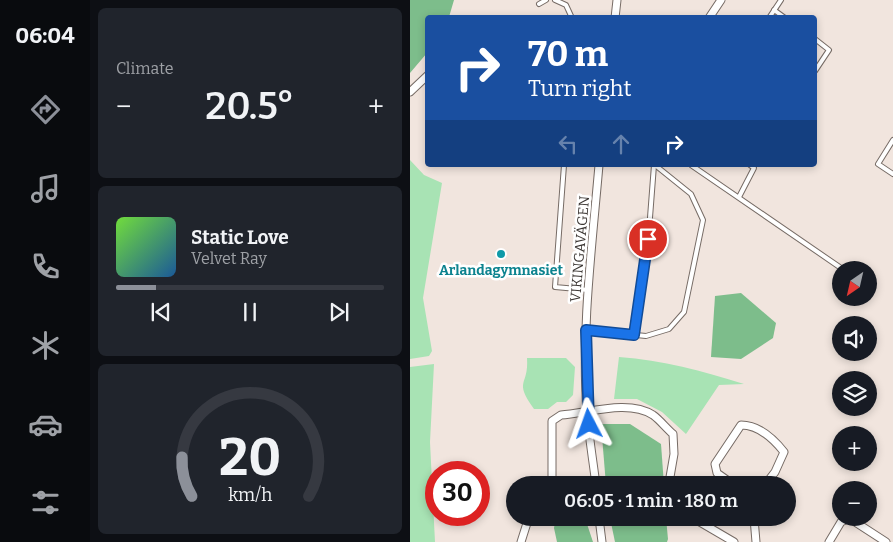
<!DOCTYPE html>
<html lang="en">
<head>
<meta charset="utf-8">
<style>
	:root { --surface:#171b24; --page:#20242c; --text:#f1f3f6; --muted:#9ea1a6; --line:#363941; --accent:#8c9099 }
	body { margin:0; font-family:Bitter,serif; background:var(--page); color:var(--text); height:100vh; display:flex; flex-direction:column; font-size:19px; white-space:nowrap }
	* { box-sizing:border-box; margin:0 }
	p { font-size:16px; color:var(--muted) }
	.icon { flex:none; width:28px; height:28px; fill:none; stroke:currentColor; stroke-width:2; stroke-linecap:round; stroke-linejoin:round }
	.map { position:relative; flex:1; overflow:hidden }
	.details { display:flex; flex-direction:column; gap:8px; padding:8px; background:#0d0f14; width:320px }
	.details>* { flex:none }
	.banner { position:absolute; left:15px; top:15px; width:392px; height:152px; border-radius:5px; box-shadow:0 2px 8px #0003; background:#1a4fa0; color:#fff; overflow:hidden }
	.needle { width:32px; rotate:214deg }
	.fabs { position:absolute; left:422px; top:261px; display:grid; gap:10px }
	.fabs a { display:grid; place-items:center; width:45px; height:45px; border-radius:50%; background:var(--surface); box-shadow:0 2px 8px #0003; font-size:25px }
	.speed { position:absolute; left:15px; top:461px; display:flex; gap:10px; font-size:25px; font-weight:700; text-align:center }
	.speed>* { display:grid; place-content:center; width:65px; height:65px; border-radius:50%; background:var(--surface); box-shadow:0 2px 8px #0003; line-height:1 }
	.speed .limit { border:8px solid #d22; background:#fff; color:#111 }
	.pin { position:absolute; display:grid; place-items:center; width:42px; height:42px; color:#fff; margin:-21px; border:2px solid #fff; border-radius:50%; box-shadow:0 1px 5px #0007 }
	.me { position:absolute; width:55px; margin:-28px; rotate:356deg; stroke-linejoin:round; filter:drop-shadow(0 0 4px #0008) }
	.turn { display:flex; align-items:center; gap:18px; height:105px; padding:0 20px; font-size:22px }
	.turn .icon { width:65px; height:65px; stroke-width:2.5 }
	.turn b { display:block; font-size:35px; line-height:42px }
	.lanes { display:flex; align-items:center; height:48px; padding:0 20px; background:#0003; justify-content:center; gap:25px; direction:ltr }
	.lanes .off { opacity:.35 }
	.big { font-size:38px; font-weight:600; line-height:1.1 }
	.details .widget { flex:1; display:flex; flex-direction:column; justify-content:center; gap:8px; min-width:0; padding:0 18px; border-radius:8px; background:var(--page) }
	.details .dial { align-items:center; gap:0 }
	.dial svg { height:130px; overflow:visible; fill:none; stroke:var(--line); stroke-width:7; stroke-linecap:round; text-anchor:middle }
	.dial text { fill:var(--text); stroke:none }
	.song { display:flex; align-items:center; gap:15px }
	.cover { width:60px; height:60px; border-radius:8px; background:linear-gradient(135deg,hsl(100 70% 55%),hsl(210 70% 35%)) }
	.played { height:5px; border-radius:2px; background:linear-gradient(90deg,var(--accent) 15%,var(--line) 15%) }
	.keys { display:flex; justify-content:space-around; direction:ltr }
	.heat { display:flex; justify-content:space-between; align-items:center; font-size:28px; direction:ltr }
	.trip { position:absolute; left:96px; top:476px; width:290px; height:50px; border-radius:25px; background:var(--surface); box-shadow:0 2px 8px #0003; font-weight:600; line-height:50px; text-align:center }
	main { display:flex; flex:1; min-height:0 }
	.menu { display:flex; flex-direction:column; width:90px; justify-content:space-around; align-items:center; background:#090b0e; color:var(--muted) }
	.menu .icon { width:35px; height:35px }
	.menu .active { color:var(--accent) }
	.menu b { font-size:22px; color:var(--text) }
	.map>svg:first-child { display:block }
	.green { fill:#a8e3b4 }
	.forest { fill:#7dbd8b }
	.lines { fill:none; stroke-linecap:round; stroke-linejoin:round }
	.lane-casing { stroke:#766b65; stroke-width:6 }
	.street-casing { stroke:#766b65; stroke-width:9 }
	.lane { stroke:#fff; stroke-width:4 }
	.street { stroke:#fff; stroke-width:7 }
	.route-casing { stroke:#114b97; stroke-width:12 }
	.route { stroke:#1a73e8; stroke-width:9 }
	.culture-dot { fill:#0f9aa8; stroke:#fff; stroke-width:2 }
	.labels { text-anchor:middle; dominant-baseline:central; stroke-width:5; stroke-linejoin:round; paint-order:stroke }
	.street-label { font-size:14px; fill:#3c3734; stroke:#fff }
	.culture-label { font-size:14px; font-weight:bold; fill:#0d838f; stroke:#fff }
</style>
</head>
<body>
<main>
<nav class="menu">
<b>06:04</b>
<svg class="icon active" aria-label="directions" viewBox="0 0 24 24"><path d="M12 3l9 9-9 9-9-9zM9 14v-3h6M13 9l2 2-2 2"/></svg>
<svg class="icon" aria-label="music" viewBox="0 0 24 24"><path d="M9 18V5l10-2v13"/><circle cx="6" cy="18" r="3"/><circle cx="16" cy="16" r="3"/></svg>
<svg class="icon" aria-label="phone" viewBox="0 0 24 24"><path d="M5 4h4l2 5-3 2q2 4 5 5l2-3 5 2v4C11 20 4 13 5 4z"/></svg>
<svg class="icon" aria-label="climate" viewBox="0 0 24 24"><path d="M12 3v18M4 7l16 10M4 17L20 7"/></svg>
<svg class="icon" aria-label="car" viewBox="0 0 24 24"><path d="M5 17H2v-5l4-1 3-4h7l3 4 3 1v5h-3M9 17h6M6 11h13"/><circle cx="7" cy="17" r="2"/><circle cx="17" cy="17" r="2"/></svg>
<svg class="icon" aria-label="filters" viewBox="0 0 24 24"><path d="M4 7h16M4 17h16"/><circle cx="9" cy="7" r="2"/><circle cx="15" cy="17" r="2"/></svg>
</nav>
<section class="details">
<div class="widget"><p>Climate</p>
<div class="heat"><a>−</a><b class="big">20.5°</b><a>+</a></div>
</div>
<div class="widget">
<div class="song"><i class="cover"></i><div><b>Static Love</b><p>Velvet Ray</p></div></div>
<div class="played"></div>
<div class="keys"><svg class="icon" aria-label="previous" viewBox="0 0 24 24"><path d="M18 5L8 12l10 7zM5 5v14"/></svg><svg class="icon" aria-label="pause" viewBox="0 0 24 24"><path d="M8 5v14M16 5v14"/></svg><svg class="icon" aria-label="next" viewBox="0 0 24 24"><path d="M6 5l10 7-10 7zM19 5v14"/></svg></div>
</div>
<div class="widget dial"><svg viewBox="0 0 100 80">
<path d="M14 69A42 42 0 1 1 86 69"/>
<path d="M14 69A42 42 0 0 1 8 45" stroke="#8c9099"/>
<text x="50" y="56" font-size="32" font-weight="700">20</text>
<text x="50" y="72" font-size="11">km/h</text>
</svg></div>
</section>
<div class="map">
<svg width="483" height="542" viewBox="0 0 483 542">
	<rect width="100%" height="100%" fill="#f1e5de"/>
	<g class="green">
		<path d="M0,160l14,15 18,8 -19,115 9,53 -3,5 -19,3z"/>
		<path d="M209,357c44,3 83,14 125,27l-25,1 -33,49 -24,-22 -25,-13h-23z"/>
		<path d="M117,358h39l9,9 -2,28 -7,7h-9l-9,7h-14c-21,-30 -5,-22 -7,-51z"/>
		<path d="M24,364l-4,78 5,100h-25v-175z"/>
	</g>
	<g class="forest">
		<path d="M0,0h44l-5,17 -21,1 -1,35 -17,20z"/>
		<path d="M331,293l35,30 -3,15 -32,21 -30,-2 4,-61z"/>
		<path d="M191,424h29l31,20 3,41h-58z"/>
		<path d="M146,518h29l8,24h-36l-3,-14z"/>
		<path d="M200,518h56l2,21 -1,3h-52z"/>
	</g>
	<g class="lines">
		<defs>
			<g id="lane">
				<path d="M145,0l11,5 6,13"/>
				<path d="M129,4l7,-4"/>
				<path d="M364,10l11,8"/>
				<path d="M359,18l12,-18"/>
				<path d="M405,39l14,11 -14,21"/>
				<path d="M483,140l-15,24 15,10"/>
				<path d="M154,165l-9,122 33,3"/>
				<path d="M281,165l150,103"/>
				<path d="M329,197l15,-29 -4,-3"/>
				<path d="M176,330l60,6 23,-7 15,-17 19,-92 -12,-26 -36,-29"/>
				<path d="M224,335l13,-78 7,-92"/>
			</g>
			<g id="street">
				<path d="M205,18l2,-18"/>
				<path d="M299,18l12,-18"/>
				<path d="M0,92l18,-17"/>
				<path d="M142,485v-64l9,-6c27,-2 68,-16 92,0 7,5 13,13 20,19l1,20 -4,23 2,8"/>
				<path d="M186,485c-3,-24 -7,-48 -9,-72 -6,-83 5,-166 12,-248"/>
				<path d="M324,485l-17,-12 -2,-9 26,-39c18,0 32,13 43,27l-9,20 -10,13"/>
				<path d="M189,518l3,24"/>
				<path d="M283,518l41,24"/>
				<path d="M344,518l2,24"/>
				<path d="M111,542l6,-19 4,-5"/>
				<path d="M419,542l12,-20 8,-4 37,24"/>
			</g>
		</defs>
		<use href="#lane" class="lane-casing"/>
		<use href="#street" class="street-casing"/>
		<use href="#lane" class="lane"/>
		<use href="#street" class="street"/>
	</g>
	<g class="lines">
		<defs>
			<path id="route" d="M179,424l-3,-94 48,5 14,-96"/>
		</defs>
		<use href="#route" class="route-casing"/>
		<use href="#route" class="route"/>
	</g>
	<circle class="culture-dot" cx="91" cy="254" r="5"/>
	<g class="labels">
		<g class="street-label">
			<text transform="translate(170 249) rotate(-85)">VIKINGAVÄGEN</text>
		</g>
		<g class="culture-label">
			<text x="91" y="270">Arlandagymnasiet</text>
		</g>
	</g>
</svg>
<div class="fabs">
<a><svg class="needle" viewBox="-14 -14 28 28"><path d="M0-13l5 13h-10z" fill="#e53935"/><path d="M0 13l5-13h-10z" fill="#9ea1a6"/></svg></a>
<a><svg class="icon" aria-label="sound" viewBox="0 0 24 24"><path d="M4 9h4l5-4v14l-5-4H4zM17 9q2 3 0 6"/></svg></a>
<a><svg class="icon" aria-label="layers" viewBox="0 0 24 24"><path d="M12 4l9 5-9 5-9-5zM3 14l9 5 9-5"/></svg></a>
<a>+</a>
<a>−</a>
</div>
<div class="speed"><div class="limit">30</div></div>
<div class="pin" style="left:238px;top:239px;background:#d93025"><svg class="icon" aria-label="arrive" viewBox="0 0 24 24"><path d="M6 21V4h12l-3 4 3 4H6"/></svg></div>
<svg class="me" style="left:179px;top:424px" viewBox="-20 -20 40 40"><path d="M0-17L14 15 0 8-14 15z" fill="#1a73e8" stroke="#fff" stroke-width="4"/></svg>
<div class="trip">06:05 · 1 min · 180 m</div>
<div class="banner">
<div class="turn"><svg class="icon" aria-label="right" viewBox="0 0 24 24"><path d="M7 20v-9h11M14 6l5 5-5 5"/></svg><div><b>70 m</b>Turn right</div></div>
<div class="lanes"><svg class="icon off" aria-label="left" viewBox="0 0 24 24"><path d="M17 20v-9H6M10 6l-5 5 5 5"/></svg><svg class="icon off" aria-label="ahead" viewBox="0 0 24 24"><path d="M12 20V5M6 11l6-6 6 6"/></svg><svg class="icon" aria-label="right" viewBox="0 0 24 24"><path d="M7 20v-9h11M14 6l5 5-5 5"/></svg></div>
</div>
</div>
</main>
</body>
</html>
